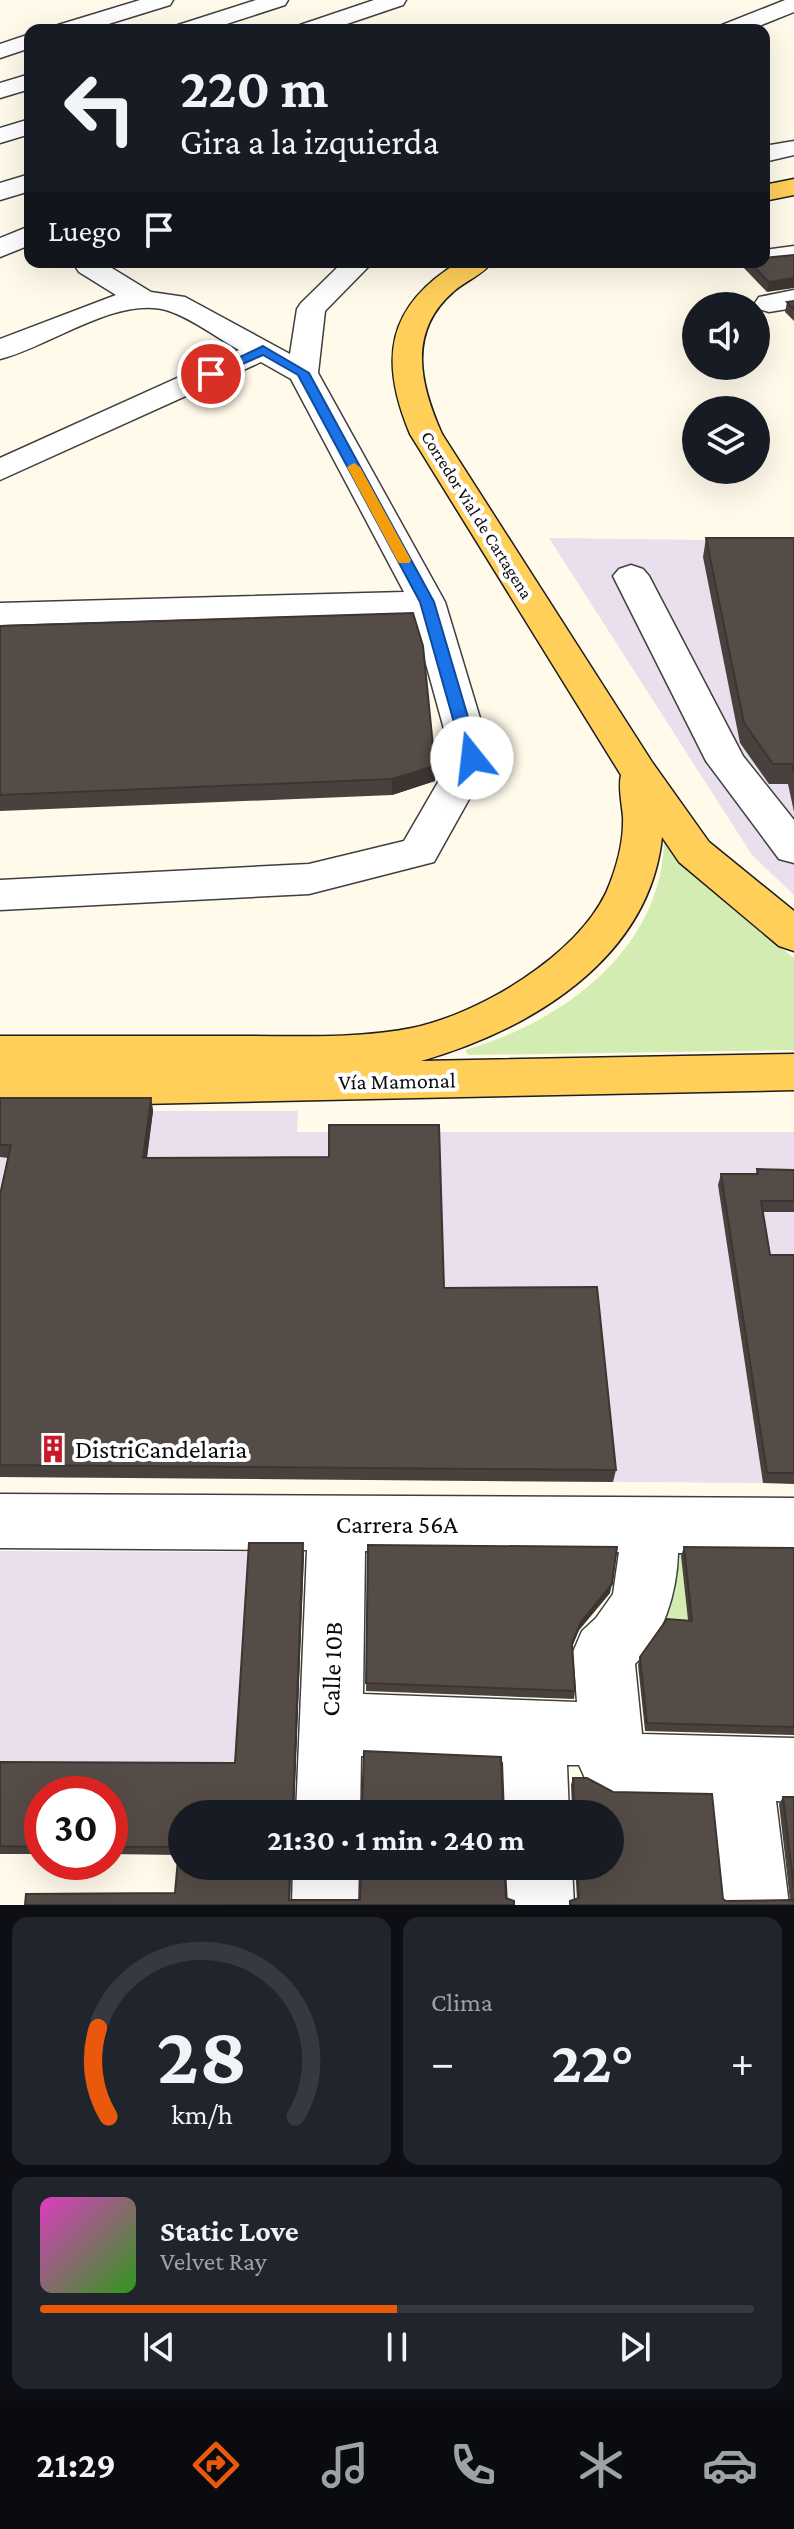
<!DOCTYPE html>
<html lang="es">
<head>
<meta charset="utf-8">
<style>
	:root { --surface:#171b24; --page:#20242c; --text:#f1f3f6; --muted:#9ea1a6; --line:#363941; --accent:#ea580c }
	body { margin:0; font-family:"Crimson Pro",serif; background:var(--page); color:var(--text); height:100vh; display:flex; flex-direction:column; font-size:30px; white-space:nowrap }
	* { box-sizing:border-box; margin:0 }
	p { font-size:26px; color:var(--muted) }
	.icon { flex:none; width:44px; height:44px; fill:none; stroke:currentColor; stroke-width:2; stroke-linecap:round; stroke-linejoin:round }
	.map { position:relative; height:1905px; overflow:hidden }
	.details { display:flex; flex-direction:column; gap:12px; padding:12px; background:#0d0f14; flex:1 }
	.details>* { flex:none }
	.top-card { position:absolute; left:24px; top:24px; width:746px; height:244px; border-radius:16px; box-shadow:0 8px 32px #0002; background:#171b24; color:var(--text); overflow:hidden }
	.controls { position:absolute; left:682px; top:292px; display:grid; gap:16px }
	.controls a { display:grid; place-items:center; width:88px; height:88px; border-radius:50%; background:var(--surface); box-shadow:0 8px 32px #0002; font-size:40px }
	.speed { position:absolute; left:24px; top:1776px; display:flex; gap:16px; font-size:40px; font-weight:700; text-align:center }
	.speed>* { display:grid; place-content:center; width:104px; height:104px; border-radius:50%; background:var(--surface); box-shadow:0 8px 32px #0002; line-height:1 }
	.speed .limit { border:12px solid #d22; background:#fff; color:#111 }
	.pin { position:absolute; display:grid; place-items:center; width:68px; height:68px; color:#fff; margin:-34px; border:4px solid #fff; border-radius:50%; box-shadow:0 2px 8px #0007 }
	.me { position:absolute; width:88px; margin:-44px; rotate:344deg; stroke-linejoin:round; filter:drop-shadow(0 0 6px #0008) }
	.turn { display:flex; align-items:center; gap:28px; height:168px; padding:0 24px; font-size:36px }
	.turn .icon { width:104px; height:104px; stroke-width:2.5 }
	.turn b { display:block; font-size:56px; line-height:68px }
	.then { display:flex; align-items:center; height:76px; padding:0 24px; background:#0003; gap:16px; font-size:30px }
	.big { font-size:60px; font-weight:700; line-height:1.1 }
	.details .card { flex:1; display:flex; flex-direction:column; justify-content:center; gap:12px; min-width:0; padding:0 28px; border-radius:16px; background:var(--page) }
	.details .dial { align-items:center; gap:0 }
	.dial svg { height:208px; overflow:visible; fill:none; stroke:var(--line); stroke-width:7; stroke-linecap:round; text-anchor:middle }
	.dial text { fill:var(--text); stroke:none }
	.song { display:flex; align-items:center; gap:24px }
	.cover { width:96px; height:96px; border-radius:12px; background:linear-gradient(135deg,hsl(310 70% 55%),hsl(110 70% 35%)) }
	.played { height:8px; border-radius:4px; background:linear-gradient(90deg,var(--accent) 50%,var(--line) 50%) }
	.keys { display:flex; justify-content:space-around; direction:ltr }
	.heat { display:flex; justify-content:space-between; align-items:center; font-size:44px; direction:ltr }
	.details .tiles { flex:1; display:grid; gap:12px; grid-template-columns:1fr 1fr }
	.card:last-child { grid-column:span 2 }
	.trip { position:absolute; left:168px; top:1800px; width:456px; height:80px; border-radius:40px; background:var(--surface); box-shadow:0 8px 32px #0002; font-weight:700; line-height:80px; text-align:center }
	.tab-bar { display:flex; height:128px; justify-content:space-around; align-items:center; background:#090b0e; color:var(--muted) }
	.tab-bar .icon { width:56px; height:56px }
	.tab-bar .selected { color:var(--accent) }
	.tab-bar b { font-size:36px; color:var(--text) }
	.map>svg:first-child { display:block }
	.industrial { fill:#eadfec }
	.green { fill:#d3ecb1 }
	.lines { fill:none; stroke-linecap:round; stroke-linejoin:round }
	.minor-casing { stroke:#3f3f3f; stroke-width:3 }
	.major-casing { stroke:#1d1d1d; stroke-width:3 }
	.minor { fill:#fff; fill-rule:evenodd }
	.major { fill:#ffcf5a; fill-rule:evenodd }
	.wall { fill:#49413d }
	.shaded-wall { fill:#3c3532 }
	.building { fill:#554c47; stroke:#3c3532; stroke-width:2 }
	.route { fill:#1a73e8; stroke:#114b97; stroke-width:2 }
	.slow { fill:#f59e0b }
	.labels { text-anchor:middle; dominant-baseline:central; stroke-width:8; stroke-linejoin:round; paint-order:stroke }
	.far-street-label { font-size:18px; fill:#0c0c0c; stroke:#fff }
	.street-label { font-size:22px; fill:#0c0c0c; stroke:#fff }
	.near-poi-label { font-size:26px; fill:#0c0c0c; stroke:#fff; text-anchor:start }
	.near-street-label { font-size:26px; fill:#0c0c0c; stroke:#fff }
</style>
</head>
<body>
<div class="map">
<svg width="794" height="1905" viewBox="0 0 794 1905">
	<rect width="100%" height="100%" fill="#fffaea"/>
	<g class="industrial">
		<path d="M549,538l245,3v354l-42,-40z"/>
		<path d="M0,1111h298l-1,21h497v134h-64l33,217 -763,-6z"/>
		<path d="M0,1551l250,1 -13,219 -237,-1z"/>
	</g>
	<g class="green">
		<path d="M664,834l88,91 42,33v92l-326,5 -3,-5c99,-28 201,-103 199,-216z"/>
		<path d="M662,1555h19l10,93 -43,-22z"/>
	</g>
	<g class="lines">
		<defs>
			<g id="minor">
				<path d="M140,0h33l-3,5 -81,25h-34l3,-5z"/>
				<path d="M256,0h32l-3,5 -77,25h-33l3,-5z"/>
				<path d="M374,0h32l-3,5 -74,25h-32l3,-5z"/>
				<path d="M785,0h9v12l-45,18h-30l3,-5z"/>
				<path d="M30,34v14l-30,10v-14z"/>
				<path d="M30,74v15l-30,9v-15z"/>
				<path d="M30,119v15l-30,9v-15z"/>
				<path d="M794,141v14l-30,7v-16z"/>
				<path d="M30,174v17l-30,9v-17z"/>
				<path d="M30,226v19l-30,12v-19z"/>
				<path d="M794,246v16l-30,4 -11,-4h11v-12z"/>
				<path d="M78,262h24l49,30 34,5 105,57 7,-45 4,-6 42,-41h30l-48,49 -7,62 127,229 47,156 -58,104 -125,32 -309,16v-30l309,-16 95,-23 48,-83 -40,-145 -412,12v-22l404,-11 -113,-213 -30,-17 -261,118v-22l239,-108c-22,-12 -46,-31 -70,-39 -50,-17 -120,36 -169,48v-20l116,-44 -37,-23 -4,-6z"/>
				<path d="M794,290v18l-25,4 -10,-3 -4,-6 4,-6z"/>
				<path d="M631,565l12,4 6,7 94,180 51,64v43l-15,-4 -73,-98 -93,-185 6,-7z"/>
				<path d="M0,1494l794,4v56l-116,-1c-1,39 -14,84 -43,111l7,70 152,4v64l-18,-1 13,104h-66l-11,-106 -101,-2 -22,-10 -10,-22h-12l2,49h-64l-2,-52 -142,-6 -1,58h-64l11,-264 -307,-2zM365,1551l254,1 -6,42 -17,24 -14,13 -9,21 4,50 -214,-8z"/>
				<path d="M293,1866h66l-1,39h-66z"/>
				<path d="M506,1866h66l2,39h-66z"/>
			</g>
			<g id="major">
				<path d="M794,179v16l-30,6v-16z"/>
				<path d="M459,262h33c-9,13 -27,19 -39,30 -46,40 -33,93 -11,142l210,328 57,80 85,69v40l-15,-5 -100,-84 -17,-25c-13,123 -133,193 -241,224l373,-7v36l-794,17v-71c81,0 162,0 242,0 56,0 115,3 170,-8 67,-14 163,-71 194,-135 10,-23 18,-51 17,-76 -1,-14 -5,-29 -2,-42l-211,-341c-31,-74 -24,-128 49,-172z"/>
			</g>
		</defs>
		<use href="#minor" class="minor-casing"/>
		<use href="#major" class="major-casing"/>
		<use href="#minor" class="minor"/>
		<use href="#major" class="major"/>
	</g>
	<g class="wall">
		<path d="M794,255l-27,37 -25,-26v-4h22l2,-3z"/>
		<path d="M794,301v20l-9,-9 2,-10z"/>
		<path d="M706,538h88v274l-6,-28h-19l-29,-41 -37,-186z"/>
		<path d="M0,626l435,140v15l-43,14 -392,16z"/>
		<path d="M0,1098h151l2,13 -6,47 297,130 172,182 -3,12 -613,-5v-282l8,-37 -8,-1z"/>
		<path d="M757,1169l37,1v42h-31l7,43h24v229l-31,-1 -45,-298 3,-11h35z"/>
		<path d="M368,1545l242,48 -31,37 -7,17 3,44 -1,8 -208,-8z"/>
		<path d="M684,1547l110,1v187l-149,-4 -7,-66 2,-8 48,-37 -7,-64z"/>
		<path d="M304,1553l-10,255h68l-180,6 109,52 -1,34 216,-2 -481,7 150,-12 4,-38 -69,-1v-60h-68v60h-42v-92l235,1z"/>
		<path d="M573,1778l153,123 64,-1 -11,-96 4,-7h11v108h-225l1,-4 7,-2 -2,-33h35v-52h-45l1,-4 6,-3 -1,-22z"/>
	</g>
	<g class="shaded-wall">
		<path d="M794,278v10l-27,4 2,-10z"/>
		<path d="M435,766v15l-43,14v-16z"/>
		<path d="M151,1098l2,13 -8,60 -2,-13z"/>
		<path d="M303,1543l1,10 -10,261 -1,-6z"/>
		<path d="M612,1584l-2,9 -31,37 -9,21 2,-8 9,-21z"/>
		<path d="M290,1866h1l-1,39 -1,-5z"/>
	</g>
	<g class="building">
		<path d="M794,255v23l-25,4 -20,-20h15v-4z"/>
		<path d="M794,301v9l-7,-8z"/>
		<path d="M706,538h88v234l-2,-8h-19l-29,-41z"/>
		<path d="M413,613l10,33 12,120 -43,13 -392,16v-169z"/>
		<path d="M0,1098h151l-8,60 186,-1v-32h110l5,163 153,-1 19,183 -616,-5v-270l11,-50h-11z"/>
		<path d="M757,1169l37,1v31h-33l9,54h24v218h-27l-46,-299h37z"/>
		<path d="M249,1543h54l-10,265h69l2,-57 137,6 2,49 8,3v5h-329v52h108l-1,34h71l1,-34h143l2,32 8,3v4h-489l1,-11 149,-1 4,-46h-69v-53h-68v53l-42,-1v-84l235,1z"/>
		<path d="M368,1545l249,2 -5,37 -31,38 -9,21 3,48 -209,-8z"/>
		<path d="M684,1547l110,1v179l-147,-4 -7,-66 27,-38 25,2z"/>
		<path d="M573,1778h14l26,14 99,2 11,105 3,2 68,-1v5h-224v-4l9,-3 -2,-32h33v-52h-44v-4l8,-4z"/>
		<path d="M783,1797h11v92z"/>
	</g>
	<path class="route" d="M263,346l46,27 125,229 46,156 -2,4h-12l-2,-4 -44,-156 -122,-227 -35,-20 -48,21 -11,-2z"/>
	<path class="slow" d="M354,463l6,4 51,93 -2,3h-10l-2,-3 -50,-93z"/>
	<defs>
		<symbol id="building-bare" viewBox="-9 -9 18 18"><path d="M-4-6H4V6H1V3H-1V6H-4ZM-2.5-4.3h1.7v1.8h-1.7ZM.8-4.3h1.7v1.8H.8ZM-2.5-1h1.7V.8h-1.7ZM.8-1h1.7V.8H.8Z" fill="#c71929" stroke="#fff" stroke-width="2.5" paint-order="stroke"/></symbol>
	</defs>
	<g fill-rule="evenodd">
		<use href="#building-bare" x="33" y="1429" width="40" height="40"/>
	</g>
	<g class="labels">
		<g class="far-street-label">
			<text transform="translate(477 515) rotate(58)">Corredor Vial de Cartagena</text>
		</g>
		<g class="street-label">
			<text transform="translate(397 1081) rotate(-1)">Vía Mamonal</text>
		</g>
		<g class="near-poi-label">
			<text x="75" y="1449">DistriCandelaria</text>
		</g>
		<g class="near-street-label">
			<text x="397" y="1524">Carrera 56A</text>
			<text transform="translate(332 1669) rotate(-88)">Calle 10B</text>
		</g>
	</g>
</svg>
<div class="controls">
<a><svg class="icon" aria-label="sound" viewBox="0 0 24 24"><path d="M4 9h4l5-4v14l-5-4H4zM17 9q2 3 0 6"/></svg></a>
<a><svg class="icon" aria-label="layers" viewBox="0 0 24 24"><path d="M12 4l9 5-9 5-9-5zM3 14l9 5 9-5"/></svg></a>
</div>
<div class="speed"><div class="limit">30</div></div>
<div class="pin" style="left:211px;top:374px;background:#d93025"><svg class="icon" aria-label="arrive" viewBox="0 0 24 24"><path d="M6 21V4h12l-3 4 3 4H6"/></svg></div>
<svg class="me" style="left:472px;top:758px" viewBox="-20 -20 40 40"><circle r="19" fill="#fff"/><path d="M0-13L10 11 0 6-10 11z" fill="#1a73e8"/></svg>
<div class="trip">21:30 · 1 min · 240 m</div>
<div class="top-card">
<div class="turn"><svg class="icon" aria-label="left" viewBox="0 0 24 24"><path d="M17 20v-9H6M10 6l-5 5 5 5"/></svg><div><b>220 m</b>Gira a la izquierda</div></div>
<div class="then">Luego<svg class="icon" aria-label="arrive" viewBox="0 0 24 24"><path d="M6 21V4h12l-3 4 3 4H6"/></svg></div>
</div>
</div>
<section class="details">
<div class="tiles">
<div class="card dial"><svg viewBox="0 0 100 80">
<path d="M14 69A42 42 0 1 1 86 69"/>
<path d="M14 69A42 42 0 0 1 10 35" stroke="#ea580c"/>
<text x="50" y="56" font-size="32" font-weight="700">28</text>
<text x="50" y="72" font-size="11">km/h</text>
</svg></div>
<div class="card"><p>Clima</p>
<div class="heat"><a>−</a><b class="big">22°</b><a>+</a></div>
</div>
<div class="card">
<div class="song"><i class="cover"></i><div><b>Static Love</b><p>Velvet Ray</p></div></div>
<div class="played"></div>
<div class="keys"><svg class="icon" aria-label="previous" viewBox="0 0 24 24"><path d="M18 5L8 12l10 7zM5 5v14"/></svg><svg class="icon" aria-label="pause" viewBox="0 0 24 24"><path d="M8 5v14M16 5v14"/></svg><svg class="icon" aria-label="next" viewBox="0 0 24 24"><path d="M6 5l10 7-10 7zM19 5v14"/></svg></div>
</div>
</div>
</section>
<nav class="tab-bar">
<b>21:29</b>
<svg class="icon selected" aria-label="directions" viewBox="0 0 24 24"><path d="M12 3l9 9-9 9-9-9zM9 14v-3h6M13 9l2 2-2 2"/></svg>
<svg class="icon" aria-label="music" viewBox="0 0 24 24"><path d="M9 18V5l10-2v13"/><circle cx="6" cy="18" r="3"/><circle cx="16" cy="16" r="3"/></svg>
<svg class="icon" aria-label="phone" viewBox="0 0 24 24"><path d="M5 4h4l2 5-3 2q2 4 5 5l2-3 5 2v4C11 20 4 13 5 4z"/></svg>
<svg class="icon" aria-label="climate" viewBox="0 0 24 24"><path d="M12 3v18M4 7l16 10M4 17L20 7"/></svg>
<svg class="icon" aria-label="car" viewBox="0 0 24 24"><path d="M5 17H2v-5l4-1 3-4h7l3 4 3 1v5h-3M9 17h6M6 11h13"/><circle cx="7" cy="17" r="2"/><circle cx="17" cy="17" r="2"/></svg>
</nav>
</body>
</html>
